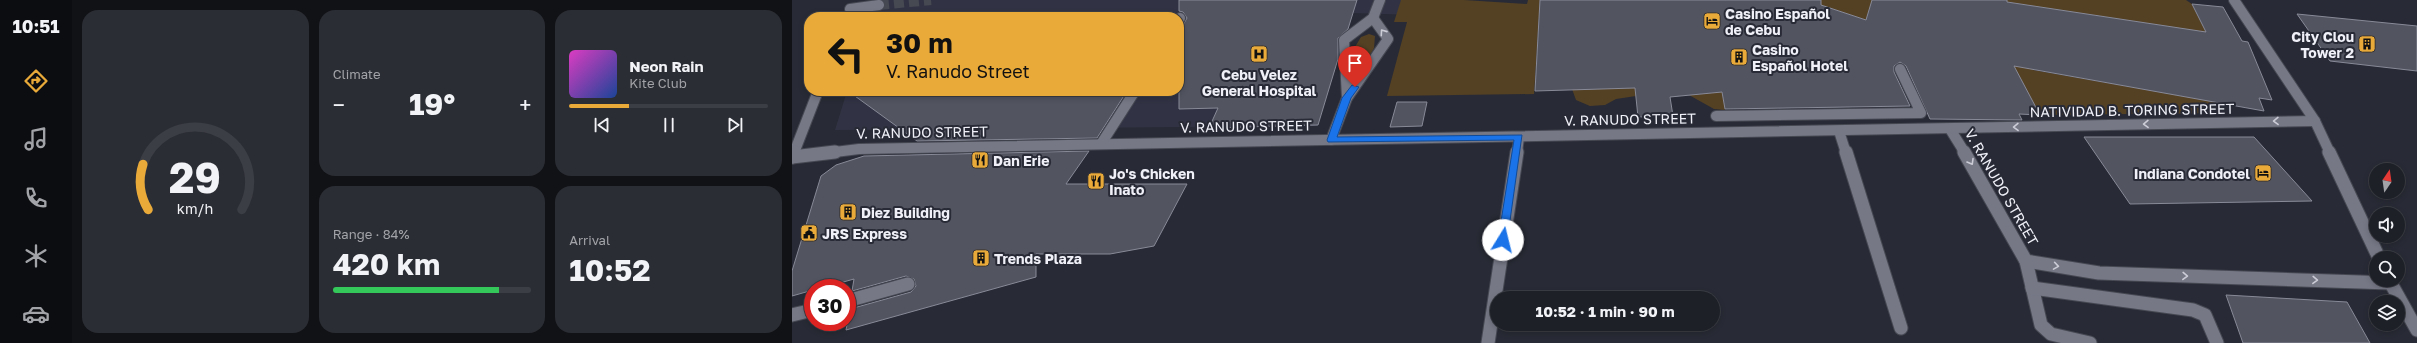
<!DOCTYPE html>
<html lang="en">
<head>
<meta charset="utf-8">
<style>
	:root { --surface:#1e2028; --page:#2b2d34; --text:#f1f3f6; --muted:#a1a3a8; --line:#3c3e45; --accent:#eaaa39 }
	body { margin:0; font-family:"Golos Text",sans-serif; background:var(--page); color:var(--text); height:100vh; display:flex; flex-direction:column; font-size:15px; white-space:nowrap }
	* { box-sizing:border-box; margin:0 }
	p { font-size:13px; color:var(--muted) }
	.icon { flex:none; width:22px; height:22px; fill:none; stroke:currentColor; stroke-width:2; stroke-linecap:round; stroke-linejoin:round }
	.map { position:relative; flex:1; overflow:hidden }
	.panel { display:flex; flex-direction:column; gap:10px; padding:10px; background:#101216; width:720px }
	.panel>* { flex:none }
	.top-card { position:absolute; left:12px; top:12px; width:380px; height:84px; border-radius:16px; box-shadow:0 2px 6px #0003,0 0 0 1px var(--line); background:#eaaa39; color:#111; overflow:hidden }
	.needle { width:26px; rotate:13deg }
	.tools { position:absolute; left:1577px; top:163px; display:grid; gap:8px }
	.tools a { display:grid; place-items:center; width:36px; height:36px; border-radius:50%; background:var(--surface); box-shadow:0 2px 6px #0003,0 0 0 1px var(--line); font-size:20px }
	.speed { position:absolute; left:12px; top:279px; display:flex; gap:8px; font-size:20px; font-weight:700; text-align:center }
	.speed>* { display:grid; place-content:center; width:52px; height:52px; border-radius:50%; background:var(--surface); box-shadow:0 2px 6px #0003,0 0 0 1px var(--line); line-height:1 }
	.speed .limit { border:6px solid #d22; background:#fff; color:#111 }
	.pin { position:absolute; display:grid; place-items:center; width:34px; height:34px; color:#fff; margin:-41px -17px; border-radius:50% 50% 50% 0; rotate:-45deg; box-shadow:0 0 4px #0007 }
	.pin .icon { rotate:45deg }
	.me { position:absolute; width:44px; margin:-22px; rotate:9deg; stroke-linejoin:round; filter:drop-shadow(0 0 3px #0008) }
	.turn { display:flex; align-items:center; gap:14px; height:84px; padding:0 16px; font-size:18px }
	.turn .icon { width:52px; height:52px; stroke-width:2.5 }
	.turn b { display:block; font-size:28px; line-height:34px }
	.big { font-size:30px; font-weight:700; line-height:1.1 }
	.panel .tile { flex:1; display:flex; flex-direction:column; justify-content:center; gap:6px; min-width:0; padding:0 14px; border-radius:16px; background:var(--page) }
	.panel .dial { align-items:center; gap:0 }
	.dial svg { height:104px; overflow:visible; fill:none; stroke:var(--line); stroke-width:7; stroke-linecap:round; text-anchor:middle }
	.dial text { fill:var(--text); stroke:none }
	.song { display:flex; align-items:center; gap:12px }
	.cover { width:48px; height:48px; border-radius:6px; background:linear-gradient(135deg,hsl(310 70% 55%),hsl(220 70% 35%)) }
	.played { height:4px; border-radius:2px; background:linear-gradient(90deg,var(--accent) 30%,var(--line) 30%) }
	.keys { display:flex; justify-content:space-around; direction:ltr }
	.heat { display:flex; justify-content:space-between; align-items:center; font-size:22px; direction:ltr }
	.charge { height:6px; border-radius:3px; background:linear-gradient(90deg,#34c759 84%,var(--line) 0) }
	.panel .tiles { flex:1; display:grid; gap:10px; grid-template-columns:repeat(3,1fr) }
	.tile:first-child { grid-row:span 2 }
	.trip { position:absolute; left:698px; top:291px; width:230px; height:40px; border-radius:20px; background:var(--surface); box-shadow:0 2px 6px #0003,0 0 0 1px var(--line); font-weight:700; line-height:40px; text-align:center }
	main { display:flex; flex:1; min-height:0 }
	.tab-bar { display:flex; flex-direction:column; width:72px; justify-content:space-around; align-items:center; background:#0c0d10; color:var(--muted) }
	.tab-bar .icon { width:28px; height:28px }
	.tab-bar .active { color:var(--accent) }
	.tab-bar b { font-size:18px; color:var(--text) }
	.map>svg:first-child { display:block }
	.built { fill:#313344 }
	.green { fill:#544124 }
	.building { fill:#525460; stroke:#888a98 }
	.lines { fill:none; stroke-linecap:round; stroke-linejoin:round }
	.minor-tunnel { stroke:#464852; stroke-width:10; stroke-dasharray:10 5; stroke-linecap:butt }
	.minor-far1-casing { stroke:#464852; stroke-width:12 }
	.minor-casing { stroke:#464852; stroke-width:15 }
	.minor-far1 { stroke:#767886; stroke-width:10 }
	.minor { stroke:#767886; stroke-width:13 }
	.oneway { stroke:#cbccd6 }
	.route { fill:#1a73e8; stroke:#114b97 }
	.labels { text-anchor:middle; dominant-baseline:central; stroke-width:4; stroke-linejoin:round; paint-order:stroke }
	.poi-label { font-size:14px; font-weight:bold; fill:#eff0f8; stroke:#282a35; text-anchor:start }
	.street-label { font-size:14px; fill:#eff0f8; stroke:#282a35 }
</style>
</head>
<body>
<main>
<nav class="tab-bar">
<b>10:51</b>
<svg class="icon active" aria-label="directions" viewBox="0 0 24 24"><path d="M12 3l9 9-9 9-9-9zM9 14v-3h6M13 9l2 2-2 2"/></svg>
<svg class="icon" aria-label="music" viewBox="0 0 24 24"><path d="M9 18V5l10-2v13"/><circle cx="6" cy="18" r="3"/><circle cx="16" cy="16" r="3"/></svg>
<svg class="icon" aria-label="phone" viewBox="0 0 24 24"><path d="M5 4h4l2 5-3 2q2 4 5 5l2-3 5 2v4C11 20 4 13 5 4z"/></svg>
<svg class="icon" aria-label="climate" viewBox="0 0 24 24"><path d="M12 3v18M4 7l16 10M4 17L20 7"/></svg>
<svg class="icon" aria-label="car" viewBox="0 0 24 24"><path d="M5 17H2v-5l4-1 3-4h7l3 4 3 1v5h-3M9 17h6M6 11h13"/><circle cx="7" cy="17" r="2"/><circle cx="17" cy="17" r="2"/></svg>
</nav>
<section class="panel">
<div class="tiles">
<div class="tile dial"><svg viewBox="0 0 100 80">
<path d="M14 69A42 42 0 1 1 86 69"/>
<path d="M14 69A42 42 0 0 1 10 34" stroke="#eaaa39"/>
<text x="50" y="56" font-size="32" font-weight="700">29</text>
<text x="50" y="72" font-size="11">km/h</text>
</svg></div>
<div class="tile"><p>Climate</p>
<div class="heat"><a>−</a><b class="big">19°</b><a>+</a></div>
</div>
<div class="tile">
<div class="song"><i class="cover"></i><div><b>Neon Rain</b><p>Kite Club</p></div></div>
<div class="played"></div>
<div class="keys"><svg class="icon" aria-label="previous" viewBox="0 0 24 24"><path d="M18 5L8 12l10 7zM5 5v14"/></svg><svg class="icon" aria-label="pause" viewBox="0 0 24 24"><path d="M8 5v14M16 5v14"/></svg><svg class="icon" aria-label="next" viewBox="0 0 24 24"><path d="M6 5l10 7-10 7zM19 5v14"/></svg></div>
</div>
<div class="tile"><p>Range · 84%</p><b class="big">420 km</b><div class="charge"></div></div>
<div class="tile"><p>Arrival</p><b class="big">10:52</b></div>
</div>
</section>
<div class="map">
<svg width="1625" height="343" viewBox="0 0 1625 343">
	<rect width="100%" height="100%" fill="#282a35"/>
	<path class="built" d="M83,0h547l-6,15 -65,-2 -34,113 -482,4 12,-39h332v-74h-310z"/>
	<g class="green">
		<path d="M609,0h63l63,4 1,-4h12l-6,94 -147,2 20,-74h-13z"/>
		<path d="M1012,0h136l93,39v31l149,26 24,-24 17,41 -183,2 -138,-83z"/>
		<path d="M1215,0h179l6,4 16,32 -36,-9 -165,-25z"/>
		<path d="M577,34l6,2 -1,12 -18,32 -4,2 -2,-2 5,-33 6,-10z"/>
		<path d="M929,87l4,23 -11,-1 -25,-14 12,-1z"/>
		<path d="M843,88l1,8 -20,3 -11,6 -15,1 -14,-6 -4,-11z"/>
	</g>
	<g class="building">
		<path d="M387,0h178l-9,29 -10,9v21l-20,66 -109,3 9,-20 -39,1v-82l4,-2 4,-7 -4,-6 -4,-1z"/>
		<path d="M748,0h281v5l45,15 6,-20h135v2l199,30 -14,-28 31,3 19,34 6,1 24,58 -13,-2 5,13 -250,-45 26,49 -21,-1 3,6 -92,-1 -24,-53 -6,-4 -6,4v6l16,34 -185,3 -3,-17 -52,5 3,19 -35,1 -3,-29 -100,3z"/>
		<path d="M1505,14l120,12v45l-87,-10z"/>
		<path d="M56,91h279l-30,47 -180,3z"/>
		<path d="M605,102h30l-5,24 -32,1z"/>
		<path d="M1292,137h170l58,64 -182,3z"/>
		<path d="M297,151l-23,33h121l-33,62 -44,8h-74v23l-190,53 4,-21 61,-17 5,-6 -2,-7 -8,-3 -54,15 2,-12 -32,9h-9v2l-21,6v-25l29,-95 15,-11 28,-9z"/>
		<path d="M1434,295l121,7 23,41h-127z"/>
	</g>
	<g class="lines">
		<path class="minor-tunnel" d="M87,5l52,-5"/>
		<defs>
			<g id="minor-far1">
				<path d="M1442,0l81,121 15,32"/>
				<path d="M58,9l29,-4"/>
				<path d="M387,20l1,-2"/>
				<path d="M555,98l-3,-58 29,-22 7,-18"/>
				<path d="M924,116l205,-3 -21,-44"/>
				<path d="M1158,129l15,24"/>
				<path d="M1047,131l7,22"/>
				<path d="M539,140l16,-42 41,-59 -15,-21"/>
				<path d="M309,144l34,-53"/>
				<path d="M2,153l24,-62"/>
				<path d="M35,153l32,-4 1456,-28"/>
				<path d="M725,153l2,-16"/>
			</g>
			<g id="minor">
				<path d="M1054,152l55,176"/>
				<path d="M1172,152l62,109 73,12 291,10"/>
				<path d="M1537,152l50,106"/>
				<path d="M0,157l43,-5"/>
				<path d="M0,157l2,-5"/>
				<path d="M1234,261l15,64 10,9 39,9"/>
				<path d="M1597,280l28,50"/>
				<path d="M1240,288l161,22 12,5 12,28"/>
				<path d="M55,301l61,-17"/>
				<path d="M0,315l21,-5"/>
				<path d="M696,343l29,-191"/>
			</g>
		</defs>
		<use href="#minor-far1" class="minor-far1-casing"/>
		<use href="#minor" class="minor-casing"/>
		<use href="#minor-far1" class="minor-far1"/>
		<use href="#minor" class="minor"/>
	</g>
	<defs><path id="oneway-chevron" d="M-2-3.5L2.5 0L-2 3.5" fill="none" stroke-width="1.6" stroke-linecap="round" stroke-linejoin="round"/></defs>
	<g class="oneway">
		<use href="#oneway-chevron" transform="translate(591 32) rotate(-125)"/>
		<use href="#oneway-chevron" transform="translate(1484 121) rotate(179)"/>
		<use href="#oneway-chevron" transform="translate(1354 124) rotate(179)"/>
		<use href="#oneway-chevron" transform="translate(1224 127) rotate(179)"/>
		<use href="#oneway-chevron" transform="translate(1179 162) rotate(60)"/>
		<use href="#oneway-chevron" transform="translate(1264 266) rotate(9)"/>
		<use href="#oneway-chevron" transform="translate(1393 276) rotate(2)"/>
		<use href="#oneway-chevron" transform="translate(1523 280) rotate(2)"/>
	</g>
	<path class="route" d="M560,85l7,2 -8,11 -14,39 185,-2 -15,107h-7l-2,-2 16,-100 -186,2 -1,-2 15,-42z"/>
	<defs>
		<symbol id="hotel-square" viewBox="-11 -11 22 22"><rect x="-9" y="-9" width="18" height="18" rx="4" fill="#eaaa39" stroke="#282a35"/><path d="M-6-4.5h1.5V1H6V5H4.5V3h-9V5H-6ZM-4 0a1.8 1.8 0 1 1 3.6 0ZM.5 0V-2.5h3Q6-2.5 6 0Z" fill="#111"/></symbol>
		<symbol id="building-square" viewBox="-11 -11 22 22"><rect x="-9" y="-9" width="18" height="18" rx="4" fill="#eaaa39" stroke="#282a35"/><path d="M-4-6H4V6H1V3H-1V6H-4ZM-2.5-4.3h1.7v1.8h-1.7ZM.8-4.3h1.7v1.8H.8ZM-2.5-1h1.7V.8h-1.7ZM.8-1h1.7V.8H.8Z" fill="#111"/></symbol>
		<symbol id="hospital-square" viewBox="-11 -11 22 22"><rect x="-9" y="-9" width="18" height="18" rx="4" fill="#eaaa39" stroke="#282a35"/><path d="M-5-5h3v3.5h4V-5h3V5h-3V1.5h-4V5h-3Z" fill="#111"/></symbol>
		<symbol id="restaurant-square" viewBox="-11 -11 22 22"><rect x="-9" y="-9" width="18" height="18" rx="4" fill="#eaaa39" stroke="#282a35"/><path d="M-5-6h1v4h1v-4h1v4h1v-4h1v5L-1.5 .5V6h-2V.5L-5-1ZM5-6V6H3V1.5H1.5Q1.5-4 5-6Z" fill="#111"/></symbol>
		<symbol id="civic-square" viewBox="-11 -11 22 22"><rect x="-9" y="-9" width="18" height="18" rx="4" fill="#eaaa39" stroke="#282a35"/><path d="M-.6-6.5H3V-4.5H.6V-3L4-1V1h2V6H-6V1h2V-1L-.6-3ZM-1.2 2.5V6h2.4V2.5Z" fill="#111"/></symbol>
	</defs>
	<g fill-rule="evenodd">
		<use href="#hotel-square" x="910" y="11" width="20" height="20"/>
		<use href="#building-square" x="1565" y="34" width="20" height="20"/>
		<use href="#hospital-square" x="457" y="44" width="20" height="20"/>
		<use href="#building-square" x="937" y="47" width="20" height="20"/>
		<use href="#restaurant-square" x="178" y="150" width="20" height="20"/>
		<use href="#hotel-square" x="1461" y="163" width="20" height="20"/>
		<use href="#restaurant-square" x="294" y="171" width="20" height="20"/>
		<use href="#building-square" x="46" y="202" width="20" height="20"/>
		<use href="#civic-square" x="7" y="223" width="20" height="20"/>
		<use href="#building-square" x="179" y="248" width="20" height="20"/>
	</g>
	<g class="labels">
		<g class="poi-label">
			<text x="933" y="13">Casino Español<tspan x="933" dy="16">de Cebu</tspan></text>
			<text x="1562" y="36" text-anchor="end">City Clou<tspan x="1562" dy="16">Tower 2</tspan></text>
			<text x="960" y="49">Casino<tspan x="960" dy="16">Español Hotel</tspan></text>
			<text x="467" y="74" text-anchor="middle">Cebu Velez<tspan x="467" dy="16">General Hospital</tspan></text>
			<text x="201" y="160">Dan Erie</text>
			<text x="317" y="173">Jo's Chicken<tspan x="317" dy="16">Inato</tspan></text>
			<text x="1458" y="173" text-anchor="end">Indiana Condotel</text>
			<text x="69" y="212">Diez Building</text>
			<text x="30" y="233">JRS Express</text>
			<text x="202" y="258">Trends Plaza</text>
		</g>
		<g class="street-label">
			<text transform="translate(1340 110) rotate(-1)">NATIVIDAD B. TORING STREET</text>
			<text transform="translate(838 119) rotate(-1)">V. RANUDO STREET</text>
			<text transform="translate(454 126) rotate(-1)">V. RANUDO STREET</text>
			<text transform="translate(130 132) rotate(-1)">V. RANUDO STREET</text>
			<text transform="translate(1210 187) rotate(60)">V. RANUDO STREET</text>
		</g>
	</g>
</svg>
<div class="tools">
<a><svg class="needle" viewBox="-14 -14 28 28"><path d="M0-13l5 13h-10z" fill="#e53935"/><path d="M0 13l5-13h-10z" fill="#a1a3a8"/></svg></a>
<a><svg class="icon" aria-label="sound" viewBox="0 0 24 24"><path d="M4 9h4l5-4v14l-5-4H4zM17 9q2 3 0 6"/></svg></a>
<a><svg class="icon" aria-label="search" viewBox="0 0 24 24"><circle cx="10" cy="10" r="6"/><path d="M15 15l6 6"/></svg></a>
<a><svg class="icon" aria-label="layers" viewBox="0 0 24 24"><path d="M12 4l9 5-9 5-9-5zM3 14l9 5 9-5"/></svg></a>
</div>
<div class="speed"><div class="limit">30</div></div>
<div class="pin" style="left:563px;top:87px;background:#d93025"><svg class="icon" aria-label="arrive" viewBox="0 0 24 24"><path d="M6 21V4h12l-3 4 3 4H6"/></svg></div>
<svg class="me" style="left:711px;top:240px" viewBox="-20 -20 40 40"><circle r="19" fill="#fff"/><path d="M0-13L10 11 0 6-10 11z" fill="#1a73e8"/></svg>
<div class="trip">10:52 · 1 min · 90 m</div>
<div class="top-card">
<div class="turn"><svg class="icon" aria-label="left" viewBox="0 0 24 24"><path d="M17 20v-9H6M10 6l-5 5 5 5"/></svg><div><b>30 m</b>V. Ranudo Street</div></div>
</div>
</div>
</main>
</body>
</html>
